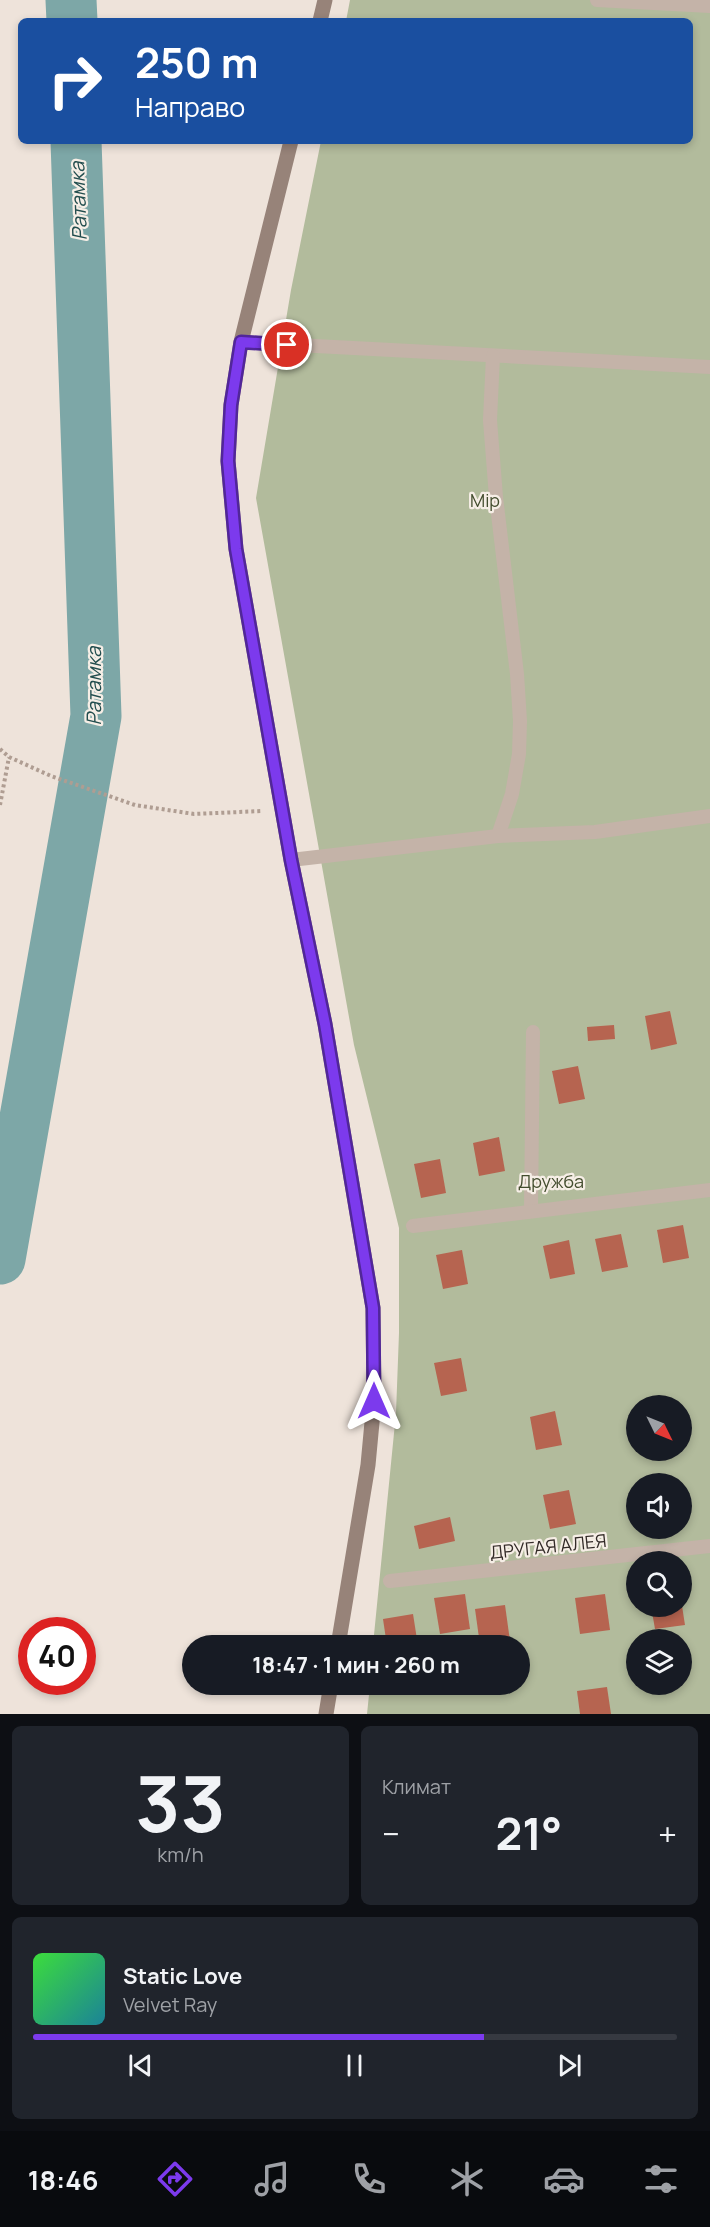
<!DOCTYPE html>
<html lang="ru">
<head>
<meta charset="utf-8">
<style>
	:root { --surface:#171b24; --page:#20242c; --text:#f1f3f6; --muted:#9ea1a6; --line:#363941; --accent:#7c3aed }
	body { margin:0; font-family:Manrope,sans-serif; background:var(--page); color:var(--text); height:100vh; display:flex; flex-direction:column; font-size:22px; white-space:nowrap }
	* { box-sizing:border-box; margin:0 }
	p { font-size:20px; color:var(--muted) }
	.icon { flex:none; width:33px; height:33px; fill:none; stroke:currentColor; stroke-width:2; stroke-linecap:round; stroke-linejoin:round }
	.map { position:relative; height:1714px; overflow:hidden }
	.panel { display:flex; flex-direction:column; gap:12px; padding:12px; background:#0d0f14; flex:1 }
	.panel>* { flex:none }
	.banner { position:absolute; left:18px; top:18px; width:675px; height:126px; border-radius:9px; box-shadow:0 3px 9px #0003; background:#1a4fa0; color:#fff; overflow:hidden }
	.needle { width:39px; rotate:133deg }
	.controls { position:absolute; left:626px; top:1395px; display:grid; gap:12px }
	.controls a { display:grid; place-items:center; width:66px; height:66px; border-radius:50%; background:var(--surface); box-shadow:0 3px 9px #0003; font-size:30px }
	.speed { position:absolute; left:18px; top:1617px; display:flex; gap:12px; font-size:30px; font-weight:700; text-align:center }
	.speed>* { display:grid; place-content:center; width:78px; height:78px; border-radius:50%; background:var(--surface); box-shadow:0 3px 9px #0003; line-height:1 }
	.speed .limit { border:9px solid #d22; background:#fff; color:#111 }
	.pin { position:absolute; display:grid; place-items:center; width:51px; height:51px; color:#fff; margin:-26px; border:3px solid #fff; border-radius:50%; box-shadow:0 2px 6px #0007 }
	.me { position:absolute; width:66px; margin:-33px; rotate:0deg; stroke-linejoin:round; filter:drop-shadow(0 0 4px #0008) }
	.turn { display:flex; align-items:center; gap:21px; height:126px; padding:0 18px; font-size:27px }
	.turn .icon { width:78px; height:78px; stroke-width:2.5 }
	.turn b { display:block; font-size:42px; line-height:51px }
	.big { font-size:45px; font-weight:700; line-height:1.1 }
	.panel .widget { flex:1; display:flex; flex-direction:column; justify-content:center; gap:9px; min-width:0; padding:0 21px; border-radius:9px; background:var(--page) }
	.panel .dial { align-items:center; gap:0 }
	.dial b { font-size:78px; line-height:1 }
	.song { display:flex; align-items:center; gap:18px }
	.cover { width:72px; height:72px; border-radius:9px; background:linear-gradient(135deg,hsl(120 70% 55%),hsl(190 70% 35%)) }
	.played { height:6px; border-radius:3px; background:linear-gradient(90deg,var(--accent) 70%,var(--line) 70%) }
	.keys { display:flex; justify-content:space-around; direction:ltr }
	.heat { display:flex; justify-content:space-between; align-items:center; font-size:33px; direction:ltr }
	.panel .tiles { flex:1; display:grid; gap:12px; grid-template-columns:1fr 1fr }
	.widget:last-child { grid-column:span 2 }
	.trip { position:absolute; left:182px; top:1635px; width:348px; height:60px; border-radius:30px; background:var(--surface); box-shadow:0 3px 9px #0003; font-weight:700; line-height:60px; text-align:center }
	.dock { display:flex; height:96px; justify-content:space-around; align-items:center; background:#090b0e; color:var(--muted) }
	.dock .icon { width:42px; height:42px }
	.dock .selected { color:var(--accent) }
	.dock b { font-size:27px; color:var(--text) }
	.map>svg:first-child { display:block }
	.green { fill:#b2bb9c; fill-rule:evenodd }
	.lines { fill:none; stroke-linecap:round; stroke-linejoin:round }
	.river { stroke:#7da7a7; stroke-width:51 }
	.building { fill:#b66450 }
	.path { stroke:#af9d92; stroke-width:4; stroke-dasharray:3 3; stroke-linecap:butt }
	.lane { stroke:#c4b3a8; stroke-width:14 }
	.secondary { stroke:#978379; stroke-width:15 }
	.route-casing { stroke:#51269a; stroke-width:15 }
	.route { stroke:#7c3aed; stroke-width:10 }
	.labels { text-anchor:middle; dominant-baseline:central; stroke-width:4.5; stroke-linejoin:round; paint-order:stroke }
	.park-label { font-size:18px; fill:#434d2e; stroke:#f6eee6 }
	.street-label { font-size:18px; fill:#322a27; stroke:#f6eee6 }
	.water-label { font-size:20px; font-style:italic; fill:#224d4e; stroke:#f6eee6 }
</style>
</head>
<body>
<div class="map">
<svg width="710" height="1714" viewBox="0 0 710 1714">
	<rect width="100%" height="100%" fill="#eee3da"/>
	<path class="green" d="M350,0h360v1714h-343l3,-29 149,-1v-38l-146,-1 23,-232 3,-80v-105l-45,-183 -98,-547 35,-208 30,-149h369v-120h-344zM636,1406h45v44h-45zM636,1484h45v44h-45zM636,1562h45v44h-45zM636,1640h45v44h-45z"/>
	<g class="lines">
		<g class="river">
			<path d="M71,0l1,21"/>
			<path d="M0,1259l96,-543 -20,-575"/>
		</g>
	</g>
	<g class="building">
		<path d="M670,1011l7,33 -26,6 -6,-34z"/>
		<path d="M614,1025l1,14 -27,2 -1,-14z"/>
		<path d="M578,1066l7,33 -26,5 -7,-33z"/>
		<path d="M499,1137l6,34 -26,5 -6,-33z"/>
		<path d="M440,1159l6,34 -25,5 -7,-34z"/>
		<path d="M683,1225l6,33 -26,5 -6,-33z"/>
		<path d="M621,1234l7,33 -26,5 -7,-33z"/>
		<path d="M569,1240l6,34 -25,5 -7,-33z"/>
		<path d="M462,1250l6,34 -25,5 -7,-34z"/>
		<path d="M461,1358l6,33 -26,5 -7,-33z"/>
		<path d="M555,1411l7,34 -26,5 -6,-33z"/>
		<path d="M569,1490l7,34 -26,5 -7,-34z"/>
		<path d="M450,1517l5,24 -36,8 -5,-23z"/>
		<path d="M465,1594l5,35 -30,5 -6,-36z"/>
		<path d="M605,1594l5,36 -30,4 -5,-36z"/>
		<path d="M505,1605l5,36 -30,4 -5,-36z"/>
		<path d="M651,1606h31l3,19 -30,4z"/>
		<path d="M413,1614l5,32h-31l-4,-27z"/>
		<path d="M607,1687l4,27h-31l-3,-23z"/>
	</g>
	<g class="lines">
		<g class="path">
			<path d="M0,749l9,8 42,19 84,29 59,9 68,-3"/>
			<path d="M0,805l9,-48"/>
		</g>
		<g class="lane">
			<path d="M597,0l113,6"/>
			<path d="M241,342l469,25"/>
			<path d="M493,356l-3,64 6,77 21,177 3,47 -1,33 -7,40 -14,42"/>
			<path d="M291,860l207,-24 97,-4 115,-16"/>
			<path d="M531,1211l2,-179"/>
			<path d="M413,1226l297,-36"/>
			<path d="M390,1581l320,-35"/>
		</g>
		<g class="secondary">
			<path d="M320,21l5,-21"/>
			<path d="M291,141l-50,201 -10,63 -3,56 8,88 55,311 34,164 48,284 1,93 -6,64 -30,181"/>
			<path d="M326,1714l5,-30"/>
		</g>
	</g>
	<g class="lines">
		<defs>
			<path id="route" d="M287,345l-46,-3 -10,63 -3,56 8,88 55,311 34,164 48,284 1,93"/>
		</defs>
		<use href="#route" class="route-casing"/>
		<use href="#route" class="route"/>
	</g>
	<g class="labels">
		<g class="park-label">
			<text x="485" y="500">Мір</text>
			<text x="551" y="1181">Дружба</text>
		</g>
		<g class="street-label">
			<text transform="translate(548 1546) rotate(-6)">ДРУГАЯ АЛЕЯ</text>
		</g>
		<g class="water-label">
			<text transform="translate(78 201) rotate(-92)">Ратамка</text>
			<text transform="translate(93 686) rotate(-90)">Ратамка</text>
		</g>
	</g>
</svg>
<div class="controls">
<a><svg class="needle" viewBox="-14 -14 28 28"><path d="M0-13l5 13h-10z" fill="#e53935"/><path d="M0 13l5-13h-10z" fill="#9ea1a6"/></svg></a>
<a><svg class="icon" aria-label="sound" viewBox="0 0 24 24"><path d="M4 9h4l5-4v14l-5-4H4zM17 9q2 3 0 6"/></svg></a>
<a><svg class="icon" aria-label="search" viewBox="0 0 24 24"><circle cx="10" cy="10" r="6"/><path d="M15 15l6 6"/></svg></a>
<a><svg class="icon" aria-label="layers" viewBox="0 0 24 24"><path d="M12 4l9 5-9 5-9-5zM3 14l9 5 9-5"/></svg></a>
</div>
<div class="speed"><div class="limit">40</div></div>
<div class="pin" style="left:287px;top:345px;background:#d93025"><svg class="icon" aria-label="arrive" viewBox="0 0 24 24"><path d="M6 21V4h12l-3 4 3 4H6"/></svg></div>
<svg class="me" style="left:374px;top:1401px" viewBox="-20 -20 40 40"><path d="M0-17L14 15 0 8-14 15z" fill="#7c3aed" stroke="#fff" stroke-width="4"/></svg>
<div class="trip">18:47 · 1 мин · 260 m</div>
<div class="banner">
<div class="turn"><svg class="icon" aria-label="right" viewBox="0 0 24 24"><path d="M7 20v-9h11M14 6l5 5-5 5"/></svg><div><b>250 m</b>Направо</div></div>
</div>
</div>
<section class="panel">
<div class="tiles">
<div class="widget dial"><b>33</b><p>km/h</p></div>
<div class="widget"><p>Климат</p>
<div class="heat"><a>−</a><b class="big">21°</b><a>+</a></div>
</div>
<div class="widget">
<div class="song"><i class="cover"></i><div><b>Static Love</b><p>Velvet Ray</p></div></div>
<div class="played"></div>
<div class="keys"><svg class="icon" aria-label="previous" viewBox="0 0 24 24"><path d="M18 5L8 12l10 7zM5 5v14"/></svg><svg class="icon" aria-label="pause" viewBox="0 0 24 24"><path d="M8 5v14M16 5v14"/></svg><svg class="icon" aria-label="next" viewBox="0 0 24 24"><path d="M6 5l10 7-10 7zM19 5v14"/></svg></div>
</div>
</div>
</section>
<nav class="dock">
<b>18:46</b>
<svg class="icon selected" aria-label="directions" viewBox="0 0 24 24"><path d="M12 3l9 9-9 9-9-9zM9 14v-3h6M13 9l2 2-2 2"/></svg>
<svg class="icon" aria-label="music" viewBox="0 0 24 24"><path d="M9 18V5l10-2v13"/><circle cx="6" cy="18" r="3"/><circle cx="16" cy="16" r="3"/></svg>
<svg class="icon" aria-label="phone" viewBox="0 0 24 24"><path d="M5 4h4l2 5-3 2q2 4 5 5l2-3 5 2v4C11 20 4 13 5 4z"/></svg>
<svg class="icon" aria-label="climate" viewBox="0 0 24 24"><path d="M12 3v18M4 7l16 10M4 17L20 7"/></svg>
<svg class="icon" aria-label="car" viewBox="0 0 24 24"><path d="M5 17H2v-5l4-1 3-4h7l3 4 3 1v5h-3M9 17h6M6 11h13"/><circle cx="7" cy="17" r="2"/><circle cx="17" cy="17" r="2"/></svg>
<svg class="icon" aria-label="filters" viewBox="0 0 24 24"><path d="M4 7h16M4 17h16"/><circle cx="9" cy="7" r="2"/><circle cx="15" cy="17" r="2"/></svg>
</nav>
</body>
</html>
